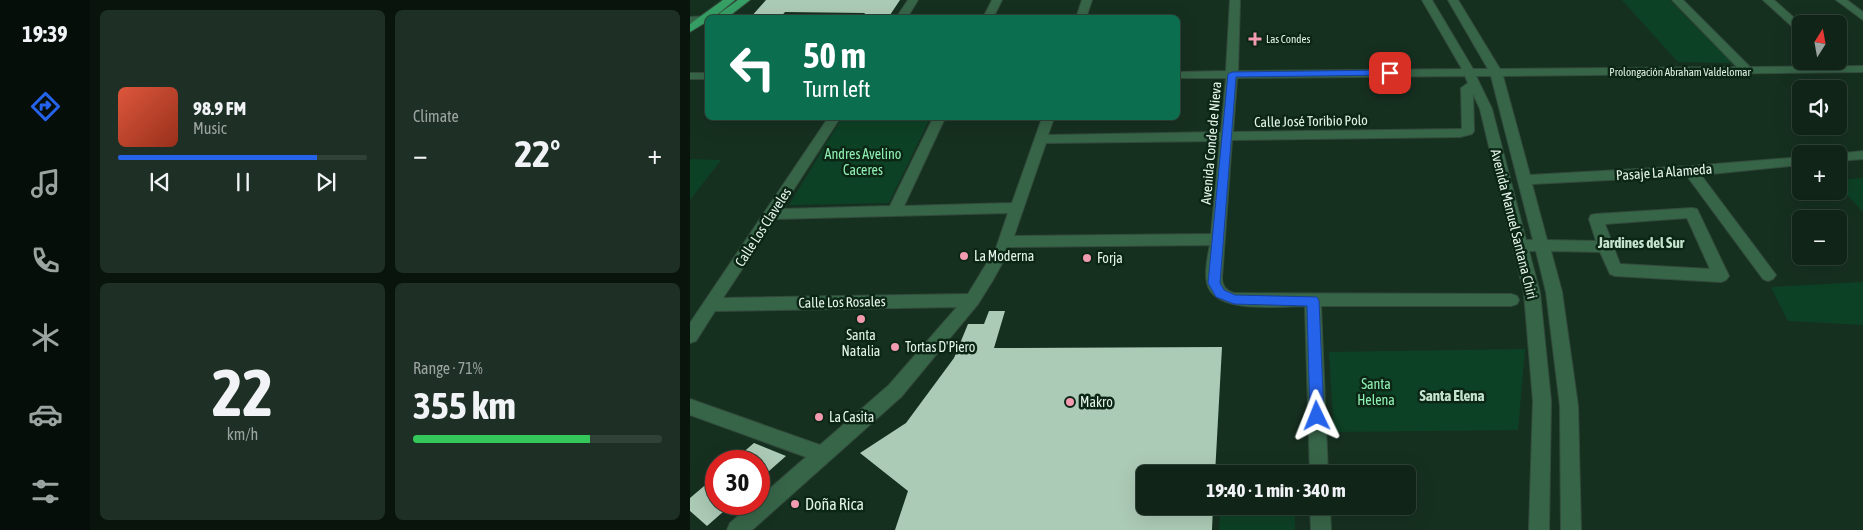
<!DOCTYPE html>
<html lang="en">
<head>
<meta charset="utf-8">
<style>
	:root { --surface:#102418; --page:#1e3025; --text:#f1f3f6; --muted:#9ca4a2; --line:#304137; --accent:#2563eb }
	body { margin:0; font-family:"Asap Condensed",sans-serif; background:var(--page); color:var(--text); height:100vh; display:flex; flex-direction:column; font-size:19px; white-space:nowrap }
	* { box-sizing:border-box; margin:0 }
	p { font-size:16px; color:var(--muted) }
	.icon { flex:none; width:28px; height:28px; fill:none; stroke:currentColor; stroke-width:2; stroke-linecap:round; stroke-linejoin:round }
	.map { position:relative; flex:1; overflow:hidden }
	.side { display:flex; flex-direction:column; gap:10px; padding:10px; background:#09140d; width:600px }
	.side>* { flex:none }
	.hud { position:absolute; left:15px; top:15px; width:475px; height:105px; border-radius:8px; box-shadow:0 5px 20px #0002,0 0 0 1px var(--line); background:#0b6e4f; color:#fff; overflow:hidden }
	.needle { width:32px; rotate:11deg }
	.tools { position:absolute; left:1102px; top:15px; display:grid; gap:10px }
	.tools a { display:grid; place-items:center; width:55px; height:55px; border-radius:8px; background:var(--surface); box-shadow:0 5px 20px #0002,0 0 0 1px var(--line); font-size:25px }
	.speed { position:absolute; left:15px; top:450px; display:flex; gap:10px; font-size:25px; font-weight:700; text-align:center }
	.speed>* { display:grid; place-content:center; width:65px; height:65px; border-radius:50%; background:var(--surface); box-shadow:0 5px 20px #0002,0 0 0 1px var(--line); line-height:1 }
	.speed .limit { border:8px solid #d22; background:#fff; color:#111 }
	.pin { position:absolute; display:grid; place-items:center; width:42px; height:42px; color:#fff; margin:-21px; border-radius:10px; box-shadow:0 2px 8px #0006 }
	.me { position:absolute; width:55px; margin:-28px; rotate:358deg; stroke-linejoin:round; filter:drop-shadow(0 0 4px #0008) }
	.turn { display:flex; align-items:center; gap:18px; height:105px; padding:0 15px; font-size:22px }
	.turn .icon { width:65px; height:65px; stroke-width:2.5 }
	.turn b { display:block; font-size:35px; line-height:42px }
	.big { font-size:38px; font-weight:700; line-height:1.1 }
	.side .tile { flex:1; display:flex; flex-direction:column; justify-content:center; gap:8px; min-width:0; padding:0 18px; border-radius:8px; background:var(--page) }
	.side .dial { align-items:center; gap:0 }
	.dial b { font-size:65px; line-height:1 }
	.song { display:flex; align-items:center; gap:15px }
	.cover { width:60px; height:60px; border-radius:8px; background:linear-gradient(135deg,hsl(10 70% 55%),hsl(10 70% 35%)) }
	.played { height:5px; border-radius:2px; background:linear-gradient(90deg,var(--accent) 80%,var(--line) 80%) }
	.keys { display:flex; justify-content:space-around; direction:ltr }
	.heat { display:flex; justify-content:space-between; align-items:center; font-size:28px; direction:ltr }
	.charge { height:8px; border-radius:4px; background:linear-gradient(90deg,#34c759 71%,var(--line) 0) }
	.side .tiles { flex:1; display:grid; gap:10px; grid-template-columns:repeat(2,1fr) }
	.trip { position:absolute; left:446px; top:465px; width:280px; height:50px; border-radius:8px; background:var(--surface); box-shadow:0 5px 20px #0002,0 0 0 1px var(--line); font-weight:700; line-height:50px; text-align:center }
	main { display:flex; flex:1; min-height:0 }
	.menu { display:flex; flex-direction:column; width:90px; justify-content:space-around; align-items:center; background:#060e0a; color:var(--muted) }
	.menu .icon { width:35px; height:35px }
	.menu .current { color:var(--accent) }
	.menu b { font-size:22px; color:var(--text) }
	.map>svg:first-child { display:block }
	.green { fill:#0d4125 }
	.building { fill:#accbb6 }
	.lines { fill:none; stroke-linecap:round; stroke-linejoin:round }
	.minor-casing { stroke:#334b3c; stroke-width:2 }
	.major-casing { stroke:#334b3c; stroke-width:2 }
	.minor { fill:#376548; fill-rule:evenodd }
	.major { fill:#36a065; fill-rule:evenodd }
	.route { fill:#2563eb; stroke:#184099 }
	.poi-dot { fill:#f29aae; stroke:#0c2616; stroke-width:2 }
	.labels { text-anchor:middle; dominant-baseline:central; stroke-width:5; stroke-linejoin:round; paint-order:stroke }
	.far-poi-label { font-size:11px; fill:#e3f3e8; stroke:#0c2616; text-anchor:start }
	.far-street-label { font-size:11px; fill:#e3f3e8; stroke:#0c2616 }
	.street-label { font-size:14px; fill:#e3f3e8; stroke:#0c2616 }
	.park-label { font-size:14px; fill:#90efb2; stroke:#0c2616 }
	.poi-label { font-size:14px; fill:#e3f3e8; stroke:#0c2616; text-anchor:start }
	.neighbourhood-label { font-size:15px; font-weight:bold; fill:#c4e3cd; stroke:#0c2616 }
	.near-poi-label { font-size:16px; fill:#e3f3e8; stroke:#0c2616; text-anchor:start }
</style>
</head>
<body>
<main>
<nav class="menu">
<b>19:39</b>
<svg class="icon current" aria-label="directions" viewBox="0 0 24 24"><path d="M12 3l9 9-9 9-9-9zM9 14v-3h6M13 9l2 2-2 2"/></svg>
<svg class="icon" aria-label="music" viewBox="0 0 24 24"><path d="M9 18V5l10-2v13"/><circle cx="6" cy="18" r="3"/><circle cx="16" cy="16" r="3"/></svg>
<svg class="icon" aria-label="phone" viewBox="0 0 24 24"><path d="M5 4h4l2 5-3 2q2 4 5 5l2-3 5 2v4C11 20 4 13 5 4z"/></svg>
<svg class="icon" aria-label="climate" viewBox="0 0 24 24"><path d="M12 3v18M4 7l16 10M4 17L20 7"/></svg>
<svg class="icon" aria-label="car" viewBox="0 0 24 24"><path d="M5 17H2v-5l4-1 3-4h7l3 4 3 1v5h-3M9 17h6M6 11h13"/><circle cx="7" cy="17" r="2"/><circle cx="17" cy="17" r="2"/></svg>
<svg class="icon" aria-label="filters" viewBox="0 0 24 24"><path d="M4 7h16M4 17h16"/><circle cx="9" cy="7" r="2"/><circle cx="15" cy="17" r="2"/></svg>
</nav>
<section class="side">
<div class="tiles">
<div class="tile">
<div class="song"><i class="cover"></i><div><b>98.9 FM</b><p>Music</p></div></div>
<div class="played"></div>
<div class="keys"><svg class="icon" aria-label="previous" viewBox="0 0 24 24"><path d="M18 5L8 12l10 7zM5 5v14"/></svg><svg class="icon" aria-label="pause" viewBox="0 0 24 24"><path d="M8 5v14M16 5v14"/></svg><svg class="icon" aria-label="next" viewBox="0 0 24 24"><path d="M6 5l10 7-10 7zM19 5v14"/></svg></div>
</div>
<div class="tile"><p>Climate</p>
<div class="heat"><a>−</a><b class="big">22°</b><a>+</a></div>
</div>
<div class="tile dial"><b>22</b><p>km/h</p></div>
<div class="tile"><p>Range · 71%</p><b class="big">355 km</b><div class="charge"></div></div>
</div>
</section>
<div class="map">
<svg width="1173" height="530" viewBox="0 0 1173 530">
	<rect width="100%" height="100%" fill="#163020"/>
	<g class="green">
		<path d="M932,0h48l62,63 -54,-1z"/>
		<path d="M152,118h88l-41,85 -100,2z"/>
		<path d="M0,159l31,1 -31,40z"/>
		<path d="M1173,178v34l-24,-26v-6z"/>
		<path d="M1173,282v43l-75,-4 -17,-34z"/>
		<path d="M835,349l-7,81 -184,2 -5,-80z"/>
		<path d="M605,514v16h-76l1,-15z"/>
	</g>
	<g class="building">
		<path d="M76,0h134l-12,18h-26l3,-5 -80,-1 -5,6h-30z"/>
		<path d="M299,311h16l-11,37 228,-1 -7,127h-70v32h68l-1,24h-317l13,-39 -48,-38 46,-30 48,-65 14,-34h16z"/>
		<path d="M64,443l32,13 -27,24v-19h-26z"/>
		<path d="M26,476v28h16l-25,22 -17,-15v-13z"/>
	</g>
	<g class="lines">
		<defs>
			<g id="minor">
				<path d="M218,0h10l-11,18h-11z"/>
				<path d="M302,0h10l-9,18h-10z"/>
				<path d="M392,0h10l-6,18h-10z"/>
				<path d="M540,0h10l-2,71 224,-2 -40,-69h10l41,69h15l-40,-69h10l42,69 237,-2 -65,-67h11l67,67 113,-1v6l-360,4 27,99 161,-9 110,-9v8l-100,10 75,100 -3,4 -5,2 -5,-2 -76,-103 -155,8 15,56 49,1 -7,-22 2,-4 5,-1 96,-6 5,1 32,67 -3,4 -5,2 -106,-6 -5,-2 -10,-22 -49,-1 11,41 16,114 3,124h-20l-1,-124 -14,-114 -10,-41h-7l11,42 11,108 -2,129h-20l4,-129 -9,-108 -44,-184 -7,-15 1,37 -2,3 -12,3 -228,3 -10,138c0,8 4,13 12,15l277,1 6,2 2,4 -2,4 -6,2h-190l7,168h-18l-5,-168c-25,0 -91,9 -98,-23 -3,-12 1,-27 3,-38l-199,2 -18,33 -15,24 -77,93 -149,133h-25l3,-7 22,-19h7v-6l47,-41 -116,-42v-16l130,46 69,-60 68,-78 -242,4 -19,30 -6,2v-20l138,-205h12l-59,91 109,-3 43,-88h12l-41,88 108,-3 30,-85h12l-6,17 173,-3 5,-54h-48v-6l48,-1zM775,76l3,7 -7,5 1,41h-2l-227,3 4,-54zM786,76h15l42,164h-7l-34,-131zM530,141l-9,93 -197,2 32,-93zM318,213l-12,35 -28,46 -245,4 52,-79zM997,218l23,51 -90,-5 -15,-40z"/>
				<path d="M1073,0h11l27,24v8l-4,-1z"/>
				<path d="M1146,0h11l16,12v8z"/>
				<path d="M18,16l4,2h-4v4l-18,1v-6z"/>
				<rect x="0" y="73" width="18" height="6"/>
				<path d="M1173,151v8l-24,2v-7h-4z"/>
				<path d="M620,506h20l1,24h-20z"/>
			</g>
			<g id="major">
				<path d="M33,0h12l-22,18h-5v3l-18,11v-8z"/>
				<path d="M48,0h12l-22,17h-8l-1,-2 1,-2z"/>
			</g>
		</defs>
		<use href="#minor" class="minor-casing"/>
		<use href="#major" class="major-casing"/>
		<use href="#minor" class="minor"/>
		<use href="#major" class="major"/>
	</g>
	<path class="route" d="M700,70l4,3 -1,2 -157,2 -16,206 4,7 11,5 82,2 2,4 5,115 -2,5 -5,1 -5,-1 -2,-5 -3,-110 -73,-2 -18,-7 -8,-14 20,-209 4,-2z"/>
	<g class="poi-dot">
		<path d="M562.5 31.5h5v5h5v5h-5v5h-5v-5h-5v-5h5z"/>
		<circle cx="274" cy="256" r="5"/>
		<circle cx="397" cy="258" r="5"/>
		<circle cx="171" cy="319" r="5"/>
		<circle cx="205" cy="347" r="5"/>
		<circle cx="380" cy="402" r="5"/>
		<circle cx="129" cy="417" r="5"/>
		<circle cx="105" cy="504" r="5"/>
	</g>
	<g class="labels">
		<g class="far-poi-label">
			<text x="576" y="39">Las Condes</text>
		</g>
		<g class="far-street-label">
			<text x="990" y="72">Prolongación Abraham Valdelomar</text>
		</g>
		<g class="street-label">
			<text transform="translate(621 121) rotate(-1)">Calle José Toribio Polo</text>
			<text transform="translate(521 143) rotate(-85)">Avenida Conde de Nieva</text>
			<text transform="translate(974 172) rotate(-4)">Pasaje La Alameda</text>
			<text transform="translate(824 224) rotate(76)">Avenida Manuel Santana Chiri</text>
			<text transform="translate(73 227) rotate(-57)">Calle Los Claveles</text>
			<text transform="translate(152 302) rotate(-1)">Calle Los Rosales</text>
		</g>
		<g class="park-label">
			<text x="173" y="154">Andres Avelino<tspan x="173" dy="16">Caceres</tspan></text>
			<text x="686" y="384">Santa<tspan x="686" dy="16">Helena</tspan></text>
		</g>
		<g class="poi-label">
			<text x="284" y="256">La Moderna</text>
			<text x="407" y="258">Forja</text>
			<text x="171" y="335" text-anchor="middle">Santa<tspan x="171" dy="16">Natalia</tspan></text>
			<text x="215" y="347">Tortas D'Piero</text>
			<text x="390" y="402">Makro</text>
			<text x="139" y="417">La Casita</text>
		</g>
		<g class="neighbourhood-label">
			<text x="951" y="242">Jardines del Sur</text>
			<text x="762" y="395">Santa Elena</text>
		</g>
		<g class="near-poi-label">
			<text x="115" y="504">Doña Rica</text>
		</g>
	</g>
</svg>
<div class="tools">
<a><svg class="needle" viewBox="-14 -14 28 28"><path d="M0-13l5 13h-10z" fill="#e53935"/><path d="M0 13l5-13h-10z" fill="#9ca4a2"/></svg></a>
<a><svg class="icon" aria-label="sound" viewBox="0 0 24 24"><path d="M4 9h4l5-4v14l-5-4H4zM17 9q2 3 0 6"/></svg></a>
<a>+</a>
<a>−</a>
</div>
<div class="speed"><div class="limit">30</div></div>
<div class="pin" style="left:700px;top:73px;background:#d93025"><svg class="icon" aria-label="arrive" viewBox="0 0 24 24"><path d="M6 21V4h12l-3 4 3 4H6"/></svg></div>
<svg class="me" style="left:627px;top:416px" viewBox="-20 -20 40 40"><path d="M0-17L14 15 0 8-14 15z" fill="#2563eb" stroke="#fff" stroke-width="4"/></svg>
<div class="trip">19:40 · 1 min · 340 m</div>
<div class="hud">
<div class="turn"><svg class="icon" aria-label="left" viewBox="0 0 24 24"><path d="M17 20v-9H6M10 6l-5 5 5 5"/></svg><div><b>50 m</b>Turn left</div></div>
</div>
</div>
</main>
</body>
</html>
